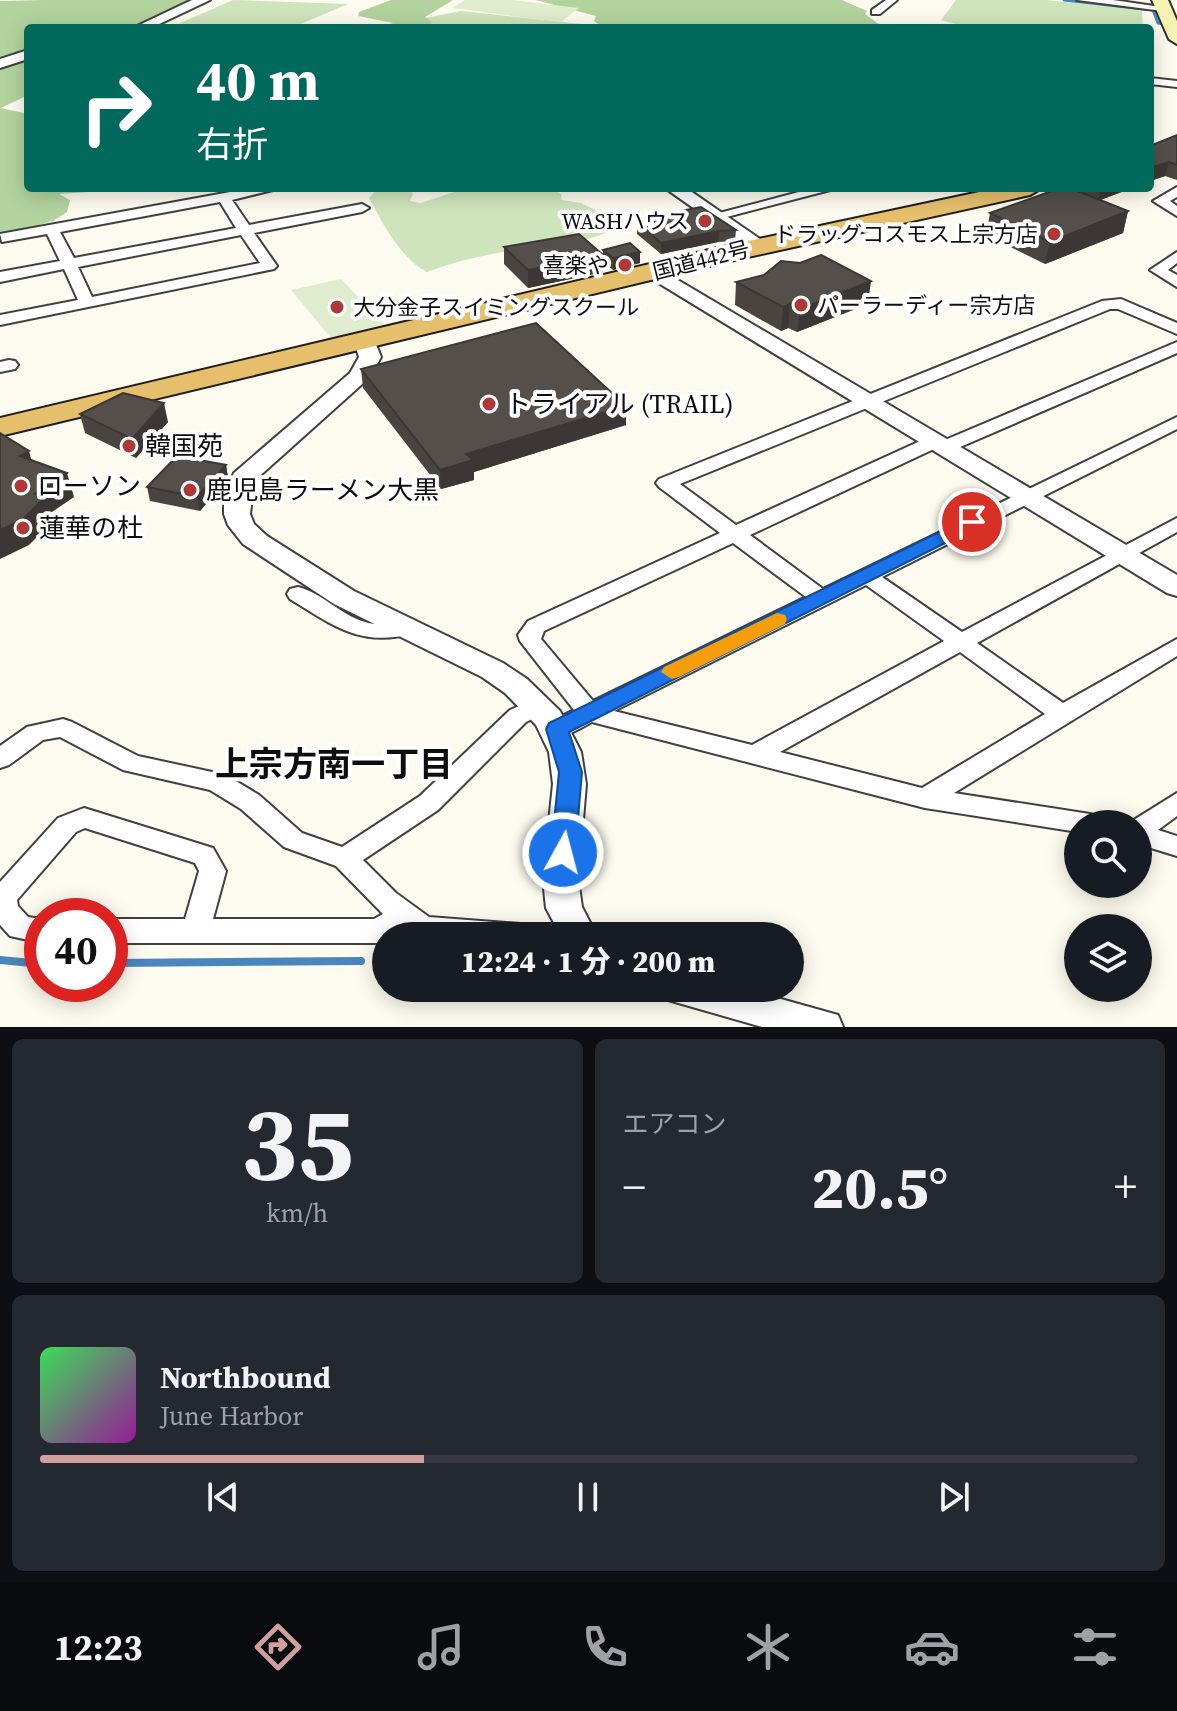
<!DOCTYPE html>
<html lang="ja">
<head>
<meta charset="utf-8">
<style>
	:root { --surface:#171b24; --page:#242831; --text:#f1f3f6; --muted:#9ea1a6; --line:#363941; --accent:#d29f9f }
	body { margin:0; font-family:"Source Serif 4","Noto Sans JP",serif; background:var(--page); color:var(--text); height:100vh; display:flex; flex-direction:column; font-size:30px; white-space:nowrap }
	* { box-sizing:border-box; margin:0 }
	p { font-size:26px; color:var(--muted) }
	.icon { flex:none; width:44px; height:44px; fill:none; stroke:currentColor; stroke-width:2; stroke-linecap:round; stroke-linejoin:round }
	.map { position:relative; height:1027px; overflow:hidden }
	.sheet { display:flex; flex-direction:column; gap:12px; padding:12px; background:#0d0f14; flex:1 }
	.sheet>* { flex:none }
	.top-card { position:absolute; left:24px; top:24px; width:1130px; height:168px; border-radius:8px; box-shadow:0 4px 20px #0003; background:#00695c; color:#fff; overflow:hidden }
	.buttons { position:absolute; left:1064px; top:810px; display:grid; gap:16px }
	.buttons a { display:grid; place-items:center; width:88px; height:88px; border-radius:50%; background:var(--surface); box-shadow:0 4px 20px #0003; font-size:40px }
	.speed { position:absolute; left:24px; top:898px; display:flex; gap:16px; font-size:40px; font-weight:700; text-align:center }
	.speed>* { display:grid; place-content:center; width:104px; height:104px; border-radius:50%; background:var(--surface); box-shadow:0 4px 20px #0003; line-height:1 }
	.speed .limit { border:12px solid #d22; background:#fff; color:#111 }
	.pin { position:absolute; display:grid; place-items:center; width:68px; height:68px; color:#fff; margin:-34px; border:4px solid #fff; border-radius:50%; box-shadow:0 2px 8px #0007 }
	.me { position:absolute; width:88px; margin:-44px; rotate:7deg; stroke-linejoin:round; filter:drop-shadow(0 0 6px #0008) }
	.turn { display:flex; align-items:center; gap:28px; height:168px; padding:0 40px; font-size:36px }
	.turn .icon { width:104px; height:104px; stroke-width:2.5 }
	.turn b { display:block; font-size:56px; line-height:68px }
	.big { font-size:60px; font-weight:800; line-height:1.1 }
	.sheet .tile { flex:1; display:flex; flex-direction:column; justify-content:center; gap:12px; min-width:0; padding:0 28px; border-radius:12px; background:var(--page) }
	.sheet .dial { align-items:center; gap:0 }
	.dial b { font-size:104px; line-height:1 }
	.song { display:flex; align-items:center; gap:24px }
	.cover { width:96px; height:96px; border-radius:12px; background:linear-gradient(135deg,hsl(130 70% 55%),hsl(300 70% 35%)) }
	.played { height:8px; border-radius:4px; background:linear-gradient(90deg,var(--accent) 35%,var(--line) 35%) }
	.keys { display:flex; justify-content:space-around; direction:ltr }
	.heat { display:flex; justify-content:space-between; align-items:center; font-size:44px; direction:ltr }
	.sheet .tiles { flex:1; display:grid; gap:12px; grid-template-columns:1fr 1fr }
	.tile:last-child { grid-column:span 2 }
	.trip { position:absolute; left:372px; top:922px; width:432px; height:80px; border-radius:40px; background:var(--surface); box-shadow:0 4px 20px #0003; font-weight:800; line-height:80px; text-align:center }
	.menu { display:flex; height:128px; justify-content:space-around; align-items:center; background:#090b0e; color:var(--muted) }
	.menu .icon { width:56px; height:56px }
	.menu .selected { color:var(--accent) }
	.menu b { font-size:36px; color:var(--text) }
	.map>svg:first-child { display:block }
	.green { fill:#cee4bc }
	.forest { fill:#b2d39e }
	.pitch { fill:#dfeccd }
	.lines { fill:none; stroke-linecap:round; stroke-linejoin:round }
	.stream-far1 { stroke:#4986be; stroke-width:3 }
	.stream { stroke:#4986be; stroke-width:8 }
	.minor-casing { stroke:#404040; stroke-width:4 }
	.tertiary-casing { stroke:#404040; stroke-width:4 }
	.secondary-casing { stroke:#2f2f2f; stroke-width:4 }
	.trunk-casing { stroke:#1e1e1e; stroke-width:4 }
	.minor { fill:#fff; fill-rule:evenodd }
	.tertiary { fill:#fff; fill-rule:evenodd }
	.secondary { fill:#f6f3b2; fill-rule:evenodd }
	.trunk { fill:#e6bf6d; fill-rule:evenodd }
	.wall { fill:#494440 }
	.shaded-wall { fill:#3c3734 }
	.building { fill:#554f4b; stroke:#3c3734; stroke-width:2 }
	.route { fill:#1a73e8; stroke:#114b97; stroke-width:2 }
	.slow { fill:#f59e0b }
	.poi-dot { fill:#ad3835; stroke:#fff; stroke-width:3 }
	.labels { text-anchor:middle; dominant-baseline:central; stroke-width:8; stroke-linejoin:round; paint-order:stroke }
	.far-poi-label { font-size:22px; fill:#0d0d0d; stroke:#fff; text-anchor:end }
	.far-street-label { font-size:22px; fill:#0d0d0d; stroke:#fff }
	.poi-label { font-size:26px; fill:#0d0d0d; stroke:#fff; text-anchor:start }
	.near-neighbourhood-label { font-size:34px; font-weight:bold; fill:#0d0d0d; stroke:#fff }
</style>
</head>
<body>
<div class="map">
<svg width="1177" height="1027" viewBox="0 0 1177 1027">
	<rect width="100%" height="100%" fill="#fdfbef"/>
	<g class="green">
		<path d="M233,0l115,4 -57,24h-122z"/>
		<path d="M956,0h90l96,10 1,17 -173,1 -29,-8z"/>
		<path d="M461,11l120,13 19,4h-180l11,-7 -6,-3z"/>
		<path d="M378,188h31l4,6 -3,7 11,2 45,-15h84l11,6 1,6 19,3 42,20c-30,24 -94,24 -131,31 -22,4 -44,10 -65,18 -27,-14 -44,-48 -58,-74z"/>
	</g>
	<g class="forest">
		<path d="M45,0h147l-60,28h-104v22l-28,10v-59z"/>
		<path d="M391,0h62l-28,17 7,5 -8,6 -38,-2 7,-3 -35,-7 1,-4z"/>
		<path d="M536,0h306l25,11 -2,3 19,14h-271l-12,-2 -7,-5 2,-5z"/>
		<path d="M28,58v37l-27,13 27,6v74h122l-91,6 11,6 -3,12 -14,9 -53,15v-166z"/>
	</g>
	<g class="pitch">
		<path d="M465,0h46l68,8 -18,14 -109,-14z"/>
		<path d="M341,279l43,45 -53,14 -40,-48z"/>
	</g>
	<g class="lines">
		<path class="stream-far1" d="M1064,0l89,10 5,13 19,2"/>
		<g class="stream">
			<path d="M0,960l42,4"/>
			<path d="M110,963l251,-2"/>
		</g>
		<defs>
			<g id="minor">
				<path d="M886,0h11l-17,14h-8v-4z"/>
				<path d="M1077,0h36l55,8 -5,3z"/>
				<path d="M1150,78l27,3v6l-27,-3z"/>
				<path d="M1177,187v10l-7,4 7,5v10l-24,-15z"/>
				<path d="M252,188h29l-49,12 17,25 113,-21 7,4 -7,4 -108,21 23,33 -3,3 -274,56v-10l78,-15 -14,-31 -64,13v-10l60,-11 -13,-27 -45,8 -2,-8zM220,202l16,26 -162,30 -14,-26zM241,235l19,28 -168,34 -14,-30z"/>
				<path d="M814,188h24l-123,32 -7,-4z"/>
				<path d="M1177,252v11l-9,7 9,5v12l-27,-17z"/>
				<path d="M1121,299l56,24v11l-59,-25h-8l-430,175 56,41 193,-88 7,-2 9,5 232,-98v11l-226,98 -7,2 -8,-5 -186,87 73,54 354,-172v12l-295,148 80,55 215,-114v14l-200,111 86,60 114,-64v17l-223,137 136,21 9,3 4,7h-25v8l-153,-24 -333,-86c-14,7 -28,18 -44,13l-3,-6 3,-6 26,-13 -54,-69 -2,-6 10,-14 192,-88 -61,-46 -3,-4 3,-4 443,-178zM733,543l73,54 -213,104 -52,-62 3,-8zM866,585l78,56 -192,104 -138,-34zM960,652l85,62 -123,74 -142,-36z"/>
				<path d="M9,360l6,1 3,4 -3,4 -15,3v-10z"/>
				<path d="M298,587c24,6 43,28 67,35 17,6 33,-4 49,1l3,5 -3,5c-53,15 -80,-7 -124,-34l-3,-5 3,-5z"/>
				<path d="M538,698l8,2 4,6 -4,6 -20,10 -88,88 -75,50 33,33 33,24 92,7 10,4 4,8h-119l-12,-7 -26,14h-268v-24h75l14,-48 -4,-8 -110,-35 -9,4 -59,68 1,6 10,11 14,2v24l-32,-7 -10,-11v-43l58,-64 26,-10 129,40 13,23 -13,48h161l9,-5 -47,-48 -52,-19 -43,-38 -31,-19 -87,-20 -63,-33 -17,3 -34,25 -9,3v-22l27,-19 36,-8 9,3 66,34 88,19 33,20 43,38 40,14 78,-51 90,-86z"/>
				<path d="M1177,793v23l-19,14 19,6v20l-39,-12v-20l-9,-1z"/>
			</g>
			<g id="tertiary">
				<path d="M192,0h18l-59,28h-18z"/>
				<path d="M28,50v9l-28,9v-9z"/>
				<path d="M665,188h21l84,58 -3,4h-14z"/>
				<path d="M654,266l523,309v21l-10,-3 -520,-317 -3,-4 3,-4z"/>
				<path d="M365,336l8,1 8,20 -11,20 -116,104 -4,33 4,10 13,12 87,55 149,72 24,16 33,32 21,41 5,32 -8,95 4,28 15,29h-36l-15,-28 -3,-29 10,-95 -4,-32 -13,-27 -31,-32 -23,-16 -148,-73 -91,-60 -15,-19 -4,-11v-19l10,-22 116,-100 9,-16 -5,-15z"/>
				<path d="M662,988h80l96,27 5,12h-81l-94,-27z"/>
			</g>
			<path id="secondary" d="M1152,0h16l9,21v23l-8,-5z"/>
			<path id="trunk" d="M998,188h44l-12,7 -300,66 -730,175v-18l730,-173z"/>
		</defs>
		<use href="#minor" class="minor-casing"/>
		<use href="#tertiary" class="tertiary-casing"/>
		<use href="#secondary" class="secondary-casing"/>
		<use href="#trunk" class="trunk-casing"/>
		<use href="#minor" class="minor"/>
		<use href="#tertiary" class="tertiary"/>
		<use href="#secondary" class="secondary"/>
		<use href="#trunk" class="trunk"/>
	</g>
	<g class="wall">
		<path d="M1177,135v45l-12,-4 -15,5v-35z"/>
		<path d="M1060,188h72l-32,12 28,11 -5,22 -78,31 -59,-29 4,-22z"/>
		<path d="M650,217l86,13 -1,11 -17,1 -57,12 -24,-20 1,-11 11,-2z"/>
		<path d="M504,247l99,25 -75,16 -24,-24z"/>
		<path d="M603,250l37,13 -27,7 -10,-9z"/>
		<path d="M736,282l132,22 -71,28 -9,-4 -7,3 -46,-26z"/>
		<path d="M361,369l265,37v19l-152,47v8l-33,9 -78,-101z"/>
		<path d="M80,414l88,8 -32,36 -51,-25z"/>
		<path d="M226,465l2,13 -28,33 -50,-10 -3,-14z"/>
	</g>
	<g class="shaded-wall">
		<path d="M1169,162l-4,14 -15,5v-13z"/>
		<path d="M1101,188h31l-34,13z"/>
		<path d="M1128,211l-5,22 -78,31 5,-22z"/>
		<path d="M719,231l-1,11 -57,12v-11z"/>
		<path d="M640,252v11l-27,7v-12z"/>
		<path d="M603,255v17l-75,16v-18z"/>
		<path d="M871,281l-3,23 -71,28 3,-23z"/>
		<path d="M790,304l-2,24 -7,3 2,-24z"/>
		<path d="M164,403l4,19 -32,36 -4,-19z"/>
		<path d="M626,406v19l-152,47v8l-33,9 -1,-19 26,-16z"/>
		<path d="M29,451l6,24 -15,-19z"/>
		<path d="M226,465l2,13 -28,33 -3,-14z"/>
		<path d="M67,473l7,24 -25,17 2,9 -22,22 -29,14v-29l35,-36z"/>
	</g>
	<g class="building">
		<path d="M1177,135v30l-8,-3 -19,6v-22z"/>
		<path d="M1060,188h10l58,23 -78,31 -60,-29z"/>
		<path d="M701,207l35,23 -17,1 -58,12 -23,-20 14,-3 -2,-3z"/>
		<path d="M579,234l24,21 -75,15 -24,-23z"/>
		<path d="M630,243l10,9 -27,6 -10,-8z"/>
		<path d="M821,255l50,26 -71,28 -10,-5 -7,3 -47,-25 28,-7 17,-14 19,2z"/>
		<path d="M536,323l90,83 -160,48 7,6 -33,10 -79,-101z"/>
		<path d="M123,393l41,10 -32,36 -52,-25z"/>
		<path d="M0,433l29,18 -9,5 47,17 -32,21 9,4 -22,22 -22,10z"/>
		<path d="M177,456l49,9 -29,32 -50,-10z"/>
	</g>
	<path class="route" d="M972,516l10,6 -3,4 -410,206 13,40 -7,81 -3,7h-17l-4,-7 8,-81 -13,-43 3,-6z"/>
	<path class="slow" d="M777,613l8,2 2,4 -2,5 -106,53 -7,2 -11,-7 3,-5z"/>
	<g class="poi-dot">
		<circle cx="705" cy="221" r="8"/>
		<circle cx="1054" cy="234" r="8"/>
		<circle cx="625" cy="265" r="8"/>
		<circle cx="801" cy="305" r="8"/>
		<circle cx="337" cy="307" r="8"/>
		<circle cx="489" cy="404" r="8"/>
		<circle cx="129" cy="446" r="8"/>
		<circle cx="21" cy="486" r="8"/>
		<circle cx="190" cy="490" r="8"/>
		<circle cx="23" cy="528" r="8"/>
	</g>
	<g class="labels">
		<g class="far-poi-label">
			<text x="689" y="221">WASHハウス</text>
			<text x="1038" y="234">ドラッグコスモス上宗方店</text>
			<text x="609" y="265">喜楽や</text>
			<text x="817" y="305" text-anchor="start">パーラーディー宗方店</text>
			<text x="353" y="307" text-anchor="start">大分金子スイミングスクール</text>
		</g>
		<g class="far-street-label">
			<text transform="translate(701 260) rotate(-14)">国道442号</text>
		</g>
		<g class="poi-label">
			<text x="505" y="404">トライアル (TRAIL)</text>
			<text x="145" y="446">韓国苑</text>
			<text x="37" y="486">ローソン</text>
			<text x="206" y="490">鹿児島ラーメン大黒</text>
			<text x="39" y="528">蓮華の杜</text>
		</g>
		<g class="near-neighbourhood-label">
			<text x="334" y="764">上宗方南一丁目</text>
		</g>
	</g>
</svg>
<div class="buttons">
<a><svg class="icon" aria-label="search" viewBox="0 0 24 24"><circle cx="10" cy="10" r="6"/><path d="M15 15l6 6"/></svg></a>
<a><svg class="icon" aria-label="layers" viewBox="0 0 24 24"><path d="M12 4l9 5-9 5-9-5zM3 14l9 5 9-5"/></svg></a>
</div>
<div class="speed"><div class="limit">40</div></div>
<div class="pin" style="left:972px;top:522px;background:#d93025"><svg class="icon" aria-label="arrive" viewBox="0 0 24 24"><path d="M6 21V4h12l-3 4 3 4H6"/></svg></div>
<svg class="me" style="left:563px;top:853px" viewBox="-20 -20 40 40"><circle r="17" fill="#1a73e8" stroke="#fff" stroke-width="3"/><path d="M0-11L8 9 0 5-8 9z" fill="#fff"/></svg>
<div class="trip">12:24 · 1 分 · 200 m</div>
<div class="top-card">
<div class="turn"><svg class="icon" aria-label="right" viewBox="0 0 24 24"><path d="M7 20v-9h11M14 6l5 5-5 5"/></svg><div><b>40 m</b>右折</div></div>
</div>
</div>
<section class="sheet">
<div class="tiles">
<div class="tile dial"><b>35</b><p>km/h</p></div>
<div class="tile"><p>エアコン</p>
<div class="heat"><a>−</a><b class="big">20.5°</b><a>+</a></div>
</div>
<div class="tile">
<div class="song"><i class="cover"></i><div><b>Northbound</b><p>June Harbor</p></div></div>
<div class="played"></div>
<div class="keys"><svg class="icon" aria-label="previous" viewBox="0 0 24 24"><path d="M18 5L8 12l10 7zM5 5v14"/></svg><svg class="icon" aria-label="pause" viewBox="0 0 24 24"><path d="M8 5v14M16 5v14"/></svg><svg class="icon" aria-label="next" viewBox="0 0 24 24"><path d="M6 5l10 7-10 7zM19 5v14"/></svg></div>
</div>
</div>
</section>
<nav class="menu">
<b>12:23</b>
<svg class="icon selected" aria-label="directions" viewBox="0 0 24 24"><path d="M12 3l9 9-9 9-9-9zM9 14v-3h6M13 9l2 2-2 2"/></svg>
<svg class="icon" aria-label="music" viewBox="0 0 24 24"><path d="M9 18V5l10-2v13"/><circle cx="6" cy="18" r="3"/><circle cx="16" cy="16" r="3"/></svg>
<svg class="icon" aria-label="phone" viewBox="0 0 24 24"><path d="M5 4h4l2 5-3 2q2 4 5 5l2-3 5 2v4C11 20 4 13 5 4z"/></svg>
<svg class="icon" aria-label="climate" viewBox="0 0 24 24"><path d="M12 3v18M4 7l16 10M4 17L20 7"/></svg>
<svg class="icon" aria-label="car" viewBox="0 0 24 24"><path d="M5 17H2v-5l4-1 3-4h7l3 4 3 1v5h-3M9 17h6M6 11h13"/><circle cx="7" cy="17" r="2"/><circle cx="17" cy="17" r="2"/></svg>
<svg class="icon" aria-label="filters" viewBox="0 0 24 24"><path d="M4 7h16M4 17h16"/><circle cx="9" cy="7" r="2"/><circle cx="15" cy="17" r="2"/></svg>
</nav>
</body>
</html>
